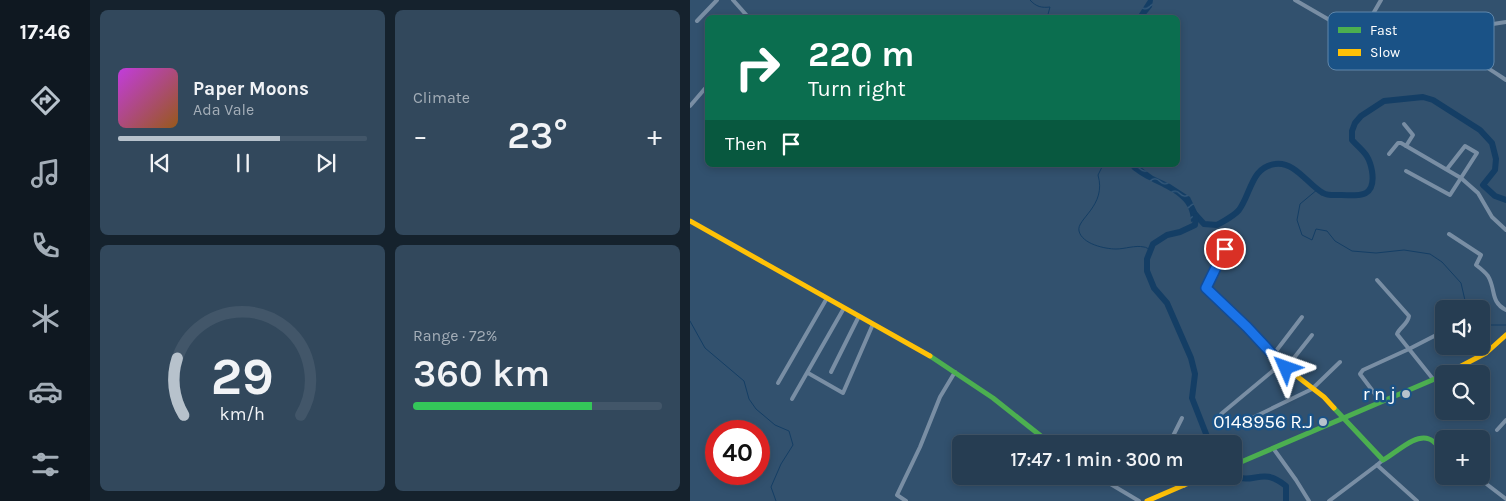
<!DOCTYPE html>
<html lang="en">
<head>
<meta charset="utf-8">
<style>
	:root { --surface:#263d52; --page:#32485c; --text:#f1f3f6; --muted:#a4aeb8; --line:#425669; --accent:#b7c2cc }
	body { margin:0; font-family:Karla,sans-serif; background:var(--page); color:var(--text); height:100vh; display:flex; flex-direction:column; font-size:19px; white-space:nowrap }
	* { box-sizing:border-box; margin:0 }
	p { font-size:16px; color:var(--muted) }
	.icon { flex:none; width:28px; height:28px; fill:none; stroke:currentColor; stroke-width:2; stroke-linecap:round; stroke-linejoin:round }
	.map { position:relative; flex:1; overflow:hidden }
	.details { display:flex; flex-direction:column; gap:10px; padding:10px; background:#15222d; width:600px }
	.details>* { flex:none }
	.top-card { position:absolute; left:15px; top:15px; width:475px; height:152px; border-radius:8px; box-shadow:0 2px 8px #0003,0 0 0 1px var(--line); background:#0b6e4f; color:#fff; overflow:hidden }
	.controls { position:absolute; left:745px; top:300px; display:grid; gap:10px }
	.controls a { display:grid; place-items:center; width:55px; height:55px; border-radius:8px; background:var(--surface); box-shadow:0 2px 8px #0003,0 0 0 1px var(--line); font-size:25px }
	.speed { position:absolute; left:15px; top:420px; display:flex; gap:10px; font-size:25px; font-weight:700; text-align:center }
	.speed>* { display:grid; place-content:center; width:65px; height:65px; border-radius:50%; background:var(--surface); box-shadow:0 2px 8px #0003,0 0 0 1px var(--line); line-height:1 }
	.speed .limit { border:8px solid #d22; background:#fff; color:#111 }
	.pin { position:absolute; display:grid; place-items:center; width:42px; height:42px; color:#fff; margin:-21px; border:2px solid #fff; border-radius:50%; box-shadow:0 1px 5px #0007 }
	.me { position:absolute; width:55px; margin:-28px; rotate:313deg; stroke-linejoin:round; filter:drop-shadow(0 0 4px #0008) }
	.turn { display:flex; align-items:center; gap:18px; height:105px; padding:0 20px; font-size:22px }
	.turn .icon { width:65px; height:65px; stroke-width:2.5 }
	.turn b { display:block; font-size:35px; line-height:42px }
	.then { display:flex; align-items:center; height:48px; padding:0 20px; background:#0003; gap:10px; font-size:19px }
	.big { font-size:38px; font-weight:600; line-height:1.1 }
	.details .widget { flex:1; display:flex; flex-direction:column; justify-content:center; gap:8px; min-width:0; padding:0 18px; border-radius:8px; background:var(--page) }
	.details .dial { align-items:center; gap:0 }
	.dial svg { height:130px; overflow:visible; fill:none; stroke:var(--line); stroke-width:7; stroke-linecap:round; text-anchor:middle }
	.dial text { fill:var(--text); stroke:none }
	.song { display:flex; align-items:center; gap:15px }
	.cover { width:60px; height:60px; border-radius:8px; background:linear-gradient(135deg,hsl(290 70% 55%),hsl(30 70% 35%)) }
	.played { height:5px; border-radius:2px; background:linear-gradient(90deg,var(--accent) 65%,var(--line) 65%) }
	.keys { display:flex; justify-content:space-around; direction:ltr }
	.heat { display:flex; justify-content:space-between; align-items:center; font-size:28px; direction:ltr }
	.charge { height:8px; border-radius:4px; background:linear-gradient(90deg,#34c759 72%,var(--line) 0) }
	.details .tiles { flex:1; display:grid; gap:10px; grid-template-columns:repeat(2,1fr) }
	.trip { position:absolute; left:262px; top:435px; width:290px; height:50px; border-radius:8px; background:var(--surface); box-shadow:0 2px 8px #0003,0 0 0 1px var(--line); font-weight:600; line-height:50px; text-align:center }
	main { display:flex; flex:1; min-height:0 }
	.tab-bar { display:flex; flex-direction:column; width:90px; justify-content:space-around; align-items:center; background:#0f1821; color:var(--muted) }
	.tab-bar .icon { width:35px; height:35px }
	.tab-bar .current { color:var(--accent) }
	.tab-bar b { font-size:22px; color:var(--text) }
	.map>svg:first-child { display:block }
	.water { fill:url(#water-waves) }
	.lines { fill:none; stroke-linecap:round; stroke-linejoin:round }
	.stream { stroke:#143e65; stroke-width:1 }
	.river { stroke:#143e65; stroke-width:6 }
	.street { stroke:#798ea4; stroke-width:4 }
	.fast { stroke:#4caf50; stroke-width:5 }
	.slow { stroke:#ffc107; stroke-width:5 }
	.route-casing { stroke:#114b97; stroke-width:12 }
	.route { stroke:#1a73e8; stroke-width:9 }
	.poi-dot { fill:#b7c2cc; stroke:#1a5286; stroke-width:2 }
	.labels { text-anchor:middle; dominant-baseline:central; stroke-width:5; stroke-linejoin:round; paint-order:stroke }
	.poi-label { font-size:19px; fill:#fff; stroke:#1a5286; text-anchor:end }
	.key { fill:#1a5286; stroke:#5f86aa; stroke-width:1 }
	.key-label { font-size:14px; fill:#fff }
</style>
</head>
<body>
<main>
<nav class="tab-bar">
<b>17:46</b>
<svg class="icon current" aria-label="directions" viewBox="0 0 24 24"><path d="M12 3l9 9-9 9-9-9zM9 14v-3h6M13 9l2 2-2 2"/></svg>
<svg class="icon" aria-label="music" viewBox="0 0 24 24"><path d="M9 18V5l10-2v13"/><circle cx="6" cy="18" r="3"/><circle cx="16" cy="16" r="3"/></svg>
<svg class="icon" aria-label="phone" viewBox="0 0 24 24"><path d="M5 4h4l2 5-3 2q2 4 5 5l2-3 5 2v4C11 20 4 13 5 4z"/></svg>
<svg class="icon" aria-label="climate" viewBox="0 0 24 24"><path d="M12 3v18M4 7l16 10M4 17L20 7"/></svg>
<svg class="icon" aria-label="car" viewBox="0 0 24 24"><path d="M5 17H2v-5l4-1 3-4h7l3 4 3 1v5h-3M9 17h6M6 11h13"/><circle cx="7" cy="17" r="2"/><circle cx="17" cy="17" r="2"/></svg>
<svg class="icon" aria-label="filters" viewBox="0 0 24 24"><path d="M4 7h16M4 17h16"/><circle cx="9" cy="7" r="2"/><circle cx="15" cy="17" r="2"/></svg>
</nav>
<section class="details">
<div class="tiles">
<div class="widget">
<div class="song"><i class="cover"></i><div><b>Paper Moons</b><p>Ada Vale</p></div></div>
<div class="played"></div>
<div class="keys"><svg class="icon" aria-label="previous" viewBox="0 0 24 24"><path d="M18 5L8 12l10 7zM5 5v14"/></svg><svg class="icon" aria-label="pause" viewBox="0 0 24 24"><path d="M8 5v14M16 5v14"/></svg><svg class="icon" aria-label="next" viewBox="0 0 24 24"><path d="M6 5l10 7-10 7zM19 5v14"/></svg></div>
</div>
<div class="widget"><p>Climate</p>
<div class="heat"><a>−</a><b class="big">23°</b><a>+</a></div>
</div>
<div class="widget dial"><svg viewBox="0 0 100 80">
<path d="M14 69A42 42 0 1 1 86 69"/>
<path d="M14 69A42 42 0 0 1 10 34" stroke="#b7c2cc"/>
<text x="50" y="56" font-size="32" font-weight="700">29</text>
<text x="50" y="72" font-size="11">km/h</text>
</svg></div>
<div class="widget"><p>Range · 72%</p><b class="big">360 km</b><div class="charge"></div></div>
</div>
</section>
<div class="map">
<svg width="816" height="501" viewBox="0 0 816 501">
	<defs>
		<pattern id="water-waves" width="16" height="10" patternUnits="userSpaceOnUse" patternTransform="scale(1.25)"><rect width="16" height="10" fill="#143e65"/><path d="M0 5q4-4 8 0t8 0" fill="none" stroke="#375b7c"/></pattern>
	</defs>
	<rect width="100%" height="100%" fill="#32516e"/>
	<g class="water">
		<path d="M458,0h5l-1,7 -8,10h-7z"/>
		<path d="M438,165h10l15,11 17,8 20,13 10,21 -9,4c1,-34 -44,-35 -63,-57z"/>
	</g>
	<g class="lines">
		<g class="stream">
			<path d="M340,0c6,7 12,8 20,7l-3,11"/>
			<path d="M413,165l-5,10c9,31 -22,44 -19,56 3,13 26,18 37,18 9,0 19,-4 28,-2 2,0 4,2 7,3"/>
			<path d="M628,189l-18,15 -3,16 5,15 10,5 4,-11 11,2 8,10 17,10 24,2 28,-3 26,4 12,8 19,21 6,26"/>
			<path d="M0,321l15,27 39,33 5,18 7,10 19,16 14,6 4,14 -12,19 -10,23 5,14"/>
			<path d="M791,325h25"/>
		</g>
		<g class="river">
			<path d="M504,213l10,11 13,1c7,-4 17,-9 22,-15 12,-16 12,-43 36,-46 20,-3 33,21 48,29 5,3 13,2 18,2 20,1 35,2 31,-24 -3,-17 -9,-19 -20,-31v-9l3,-8 6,-7 23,-15 39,-4 10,3 47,30 12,13 4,16 -1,11 -12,15 12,11 11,4"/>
			<path d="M506,216l-1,9 -15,7 -13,3 -14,9 -6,15v12l7,17 13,15 24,55 4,16 -3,24 18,46"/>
			<path d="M543,476c23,9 28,-10 53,10v15"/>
		</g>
		<g class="street">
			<path d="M43,0l16,18"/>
			<path d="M605,0l69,40 13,2 129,-20"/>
			<path d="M7,21l20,-21"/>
			<path d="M736,35c11,7 21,10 32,16 17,8 33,19 48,29"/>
			<path d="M669,38l22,-38"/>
			<path d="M0,106l18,-21"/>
			<path d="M714,124l9,11 -7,11"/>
			<path d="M699,154l9,-11h3l60,35 17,15 14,24 14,13"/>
			<path d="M716,171l44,24 27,-42 -12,-7 -18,23"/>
			<path d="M759,234l32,21 -5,10c4,3 9,7 12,11 8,13 2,26 18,34"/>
			<path d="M687,280l32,36c-1,8 -9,11 -12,18l12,15 -46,21 -3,4 21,28"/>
			<path d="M583,355l29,-38"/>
			<path d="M596,368l26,-33"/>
			<path d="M141,372l28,-56"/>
			<path d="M118,373l35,20 30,-69"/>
			<path d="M743,379l-24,-30 35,-18"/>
			<path d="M88,383l49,-85"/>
			<path d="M102,399l52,-91"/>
			<path d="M531,414l60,-50"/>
			<path d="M558,420l64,-31 28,-27"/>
			<path d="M807,430l9,-10"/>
			<path d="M482,444l1,-8 9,-18"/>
			<path d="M583,448l23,32 13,21"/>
			<path d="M693,460l-6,5 40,36"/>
			<path d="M407,476l42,25"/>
			<path d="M491,476l3,10"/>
			<path d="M786,476l30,23"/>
			<path d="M216,501l-9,-6 23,-48 20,-50 15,-25"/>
			<path d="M639,501l48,-36"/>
		</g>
		<g class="fast">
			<path d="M240,356l63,42 58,46"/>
			<path d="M644,408l49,52c12,-6 32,-27 46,-21 6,2 10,9 15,13"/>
			<path d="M544,465l210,-90"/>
		</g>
		<g class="slow">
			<path d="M0,221l240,135"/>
			<path d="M535,249l-19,39 41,39 34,37 43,33 10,11"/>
			<path d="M756,374l40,-21 20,-18"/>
			<path d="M457,501l58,-25"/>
		</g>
	</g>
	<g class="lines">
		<defs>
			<path id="route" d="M535,249l-19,39 41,39 26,28 13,13"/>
		</defs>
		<use href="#route" class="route-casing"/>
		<use href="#route" class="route"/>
	</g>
	<g class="poi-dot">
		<circle cx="716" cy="394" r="5"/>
		<circle cx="633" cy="422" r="5"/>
	</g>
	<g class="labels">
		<g class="poi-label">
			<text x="706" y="394">r n j</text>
			<text x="623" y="422">0148956 R.J</text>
		</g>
	</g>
	<rect x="638" y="12" width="166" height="58" rx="8" class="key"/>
	<rect x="648" y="27" width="23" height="6" fill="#4caf50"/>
	<rect x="648" y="49" width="23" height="7" fill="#ffc107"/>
	<g class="key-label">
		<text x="680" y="35">Fast</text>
		<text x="680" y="57">Slow</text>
	</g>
</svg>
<div class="controls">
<a><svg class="icon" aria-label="sound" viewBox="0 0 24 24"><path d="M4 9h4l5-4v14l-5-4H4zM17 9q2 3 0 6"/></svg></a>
<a><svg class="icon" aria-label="search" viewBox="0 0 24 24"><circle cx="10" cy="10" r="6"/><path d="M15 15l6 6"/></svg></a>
<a>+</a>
</div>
<div class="speed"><div class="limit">40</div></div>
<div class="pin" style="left:535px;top:249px;background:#d93025"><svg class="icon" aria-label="arrive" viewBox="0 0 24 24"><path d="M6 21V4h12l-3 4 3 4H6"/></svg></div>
<svg class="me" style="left:596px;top:368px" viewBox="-20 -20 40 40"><path d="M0-17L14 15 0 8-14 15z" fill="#1a73e8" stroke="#fff" stroke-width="4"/></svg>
<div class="trip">17:47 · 1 min · 300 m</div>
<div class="top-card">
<div class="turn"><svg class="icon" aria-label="right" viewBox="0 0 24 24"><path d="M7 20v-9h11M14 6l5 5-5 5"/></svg><div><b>220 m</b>Turn right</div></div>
<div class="then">Then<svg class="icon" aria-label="arrive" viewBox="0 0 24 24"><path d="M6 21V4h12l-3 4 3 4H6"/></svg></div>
</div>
</div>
</main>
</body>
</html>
